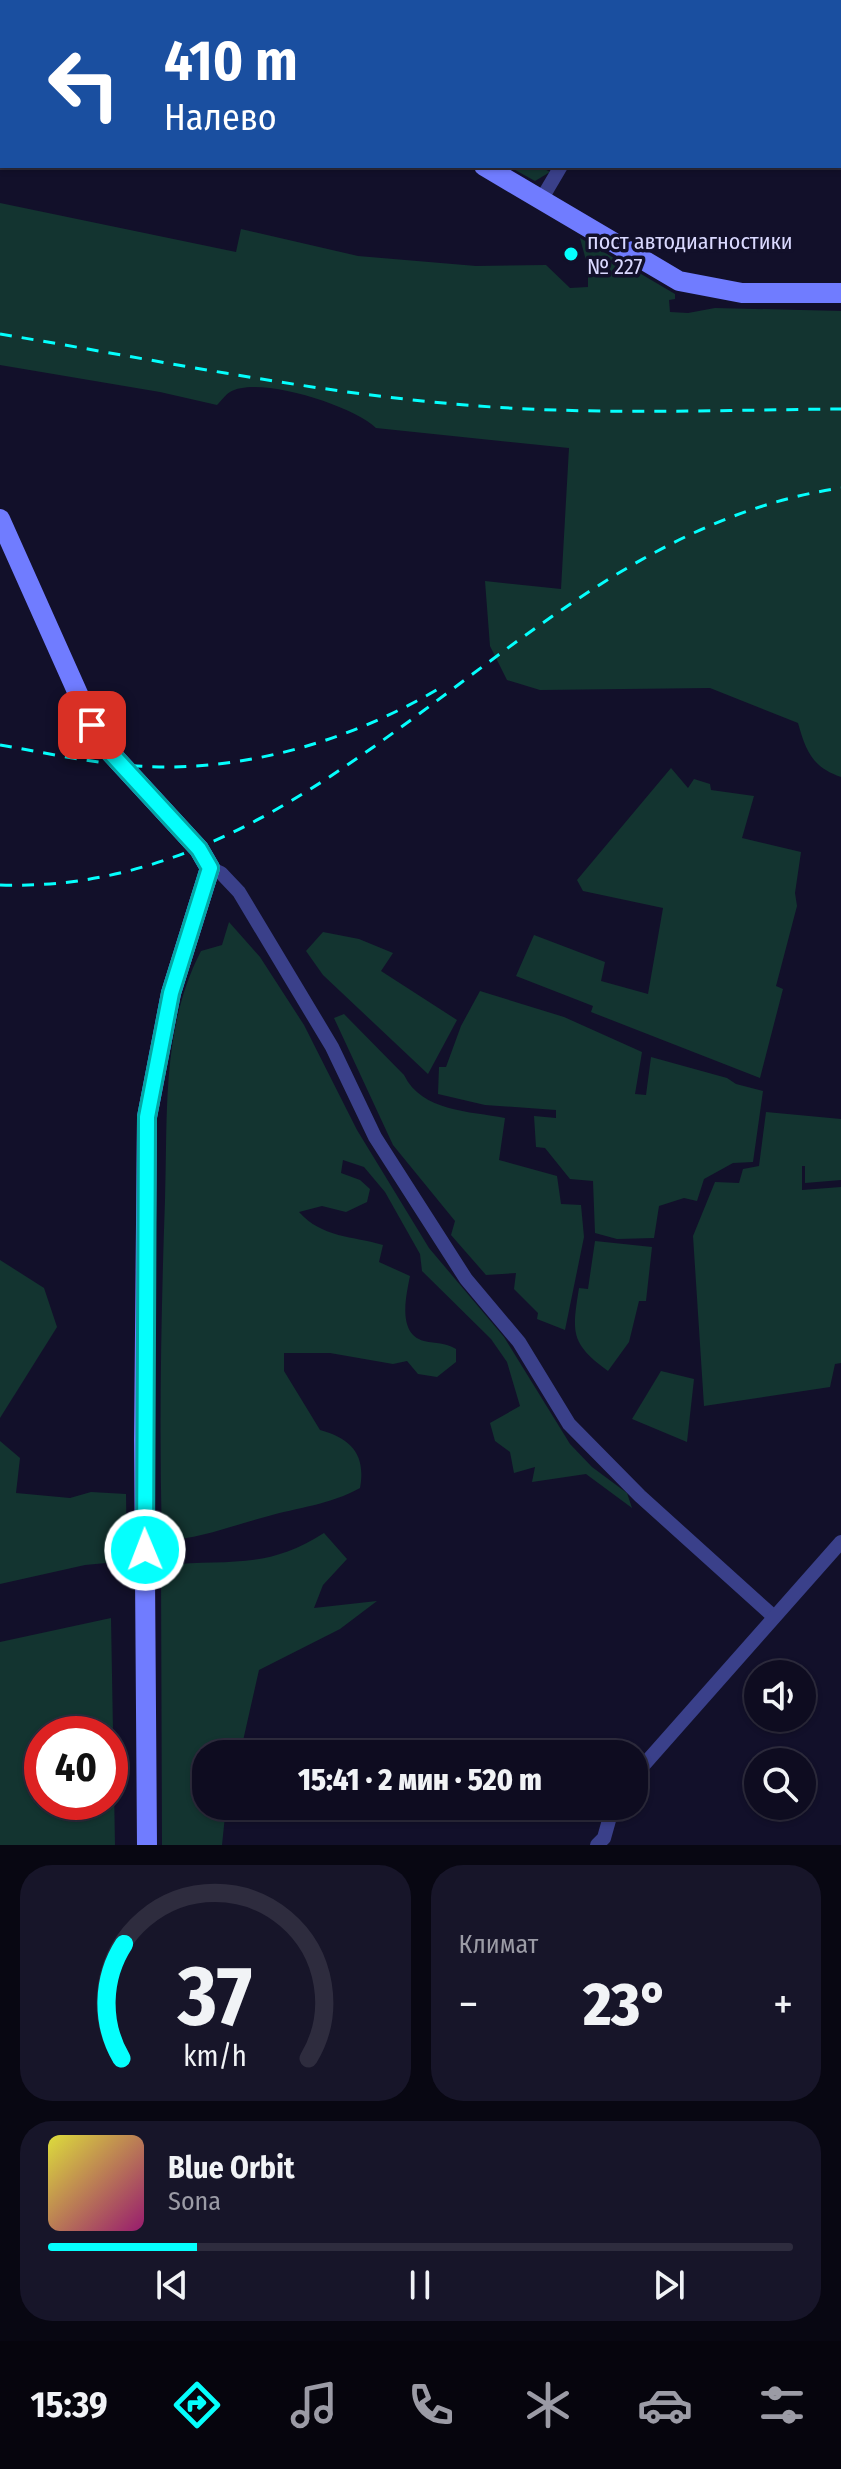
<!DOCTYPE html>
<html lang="ru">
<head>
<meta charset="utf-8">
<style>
	:root { --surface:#0e0c20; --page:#171529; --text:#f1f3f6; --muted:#9b9ba5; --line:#2e2c3e; --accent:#05fffd }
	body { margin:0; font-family:"Fira Sans Condensed",sans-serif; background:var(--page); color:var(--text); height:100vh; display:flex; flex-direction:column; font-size:30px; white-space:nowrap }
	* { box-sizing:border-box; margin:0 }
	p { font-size:26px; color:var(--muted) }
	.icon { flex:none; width:44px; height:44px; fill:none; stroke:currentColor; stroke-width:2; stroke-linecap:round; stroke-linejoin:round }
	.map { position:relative; height:1845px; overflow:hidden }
	.drawer { display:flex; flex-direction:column; gap:20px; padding:20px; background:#080712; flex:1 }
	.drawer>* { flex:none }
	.banner { position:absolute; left:0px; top:0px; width:842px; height:168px; box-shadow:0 2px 6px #0004,0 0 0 2px var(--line); background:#1a4fa0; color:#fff; overflow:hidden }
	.buttons { position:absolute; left:744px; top:1660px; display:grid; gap:16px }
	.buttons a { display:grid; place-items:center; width:72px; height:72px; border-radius:50%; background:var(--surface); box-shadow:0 2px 6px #0004,0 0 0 2px var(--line); font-size:40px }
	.speed { position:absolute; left:24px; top:1716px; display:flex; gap:16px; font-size:40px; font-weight:700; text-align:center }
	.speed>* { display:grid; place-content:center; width:104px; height:104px; border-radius:50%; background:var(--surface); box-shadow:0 2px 6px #0004,0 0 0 2px var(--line); line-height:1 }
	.speed .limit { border:12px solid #d22; background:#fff; color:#111 }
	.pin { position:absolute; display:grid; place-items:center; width:68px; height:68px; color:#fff; margin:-34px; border-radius:16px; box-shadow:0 4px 12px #0006 }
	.me { position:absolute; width:88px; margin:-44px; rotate:359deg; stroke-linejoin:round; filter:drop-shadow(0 0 6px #0008) }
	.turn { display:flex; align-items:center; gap:28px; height:168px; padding:0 32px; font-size:36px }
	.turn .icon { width:104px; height:104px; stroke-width:2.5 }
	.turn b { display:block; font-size:56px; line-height:68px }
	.big { font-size:60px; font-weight:800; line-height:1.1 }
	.drawer .widget { flex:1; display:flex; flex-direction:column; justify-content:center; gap:12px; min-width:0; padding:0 28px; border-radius:32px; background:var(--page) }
	.drawer .dial { align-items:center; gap:0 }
	.dial svg { height:208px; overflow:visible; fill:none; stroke:var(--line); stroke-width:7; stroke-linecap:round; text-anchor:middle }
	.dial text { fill:var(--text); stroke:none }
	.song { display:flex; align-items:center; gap:24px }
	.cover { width:96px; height:96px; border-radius:12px; background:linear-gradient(135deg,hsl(60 70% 55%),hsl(320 70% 35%)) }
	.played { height:8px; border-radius:4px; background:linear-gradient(90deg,var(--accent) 20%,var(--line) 20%) }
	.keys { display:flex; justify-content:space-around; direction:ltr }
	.heat { display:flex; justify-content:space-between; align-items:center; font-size:44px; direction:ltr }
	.drawer .tiles { flex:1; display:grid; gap:20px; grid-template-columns:1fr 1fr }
	.widget:last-child { grid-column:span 2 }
	.trip { position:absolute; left:192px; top:1740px; width:456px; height:80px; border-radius:32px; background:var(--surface); box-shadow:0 2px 6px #0004,0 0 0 2px var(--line); font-weight:800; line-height:80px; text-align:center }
	.tabs { display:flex; height:128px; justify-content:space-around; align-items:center; background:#06050d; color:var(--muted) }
	.tabs .icon { width:56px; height:56px }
	.tabs .current { color:var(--accent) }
	.tabs b { font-size:36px; color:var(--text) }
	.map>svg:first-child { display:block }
	.green { fill:#133430; fill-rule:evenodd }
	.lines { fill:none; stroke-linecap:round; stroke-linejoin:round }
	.street { stroke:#3a408a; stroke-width:14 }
	.secondary { stroke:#707cff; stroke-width:20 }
	.rail { stroke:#05fffd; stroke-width:3; stroke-dasharray:12 10; stroke-linecap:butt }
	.route-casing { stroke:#03a6a4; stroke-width:20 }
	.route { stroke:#05fffd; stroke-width:14 }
	.poi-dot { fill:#05fffd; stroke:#12102a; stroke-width:3 }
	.labels { text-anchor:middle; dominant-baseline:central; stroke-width:7; stroke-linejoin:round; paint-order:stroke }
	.poi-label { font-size:22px; fill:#dad9ff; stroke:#12102a; text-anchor:start }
</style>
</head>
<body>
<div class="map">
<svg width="841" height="1845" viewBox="0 0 841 1845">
	<rect width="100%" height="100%" fill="#12102a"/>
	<g class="green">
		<path d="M508,166h31l11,6 -15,9z"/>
		<path d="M0,203l236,49 5,-23 117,27 118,10 70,-1 24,23 18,-1v-19l-8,-30 95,56v5l-6,1 1,12 18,1 27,-5 126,3v466c-29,-10 -35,-26 -43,-54l-88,-35 -170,2 -33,-10 -17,-34 -5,-65 76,8 8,-141 -193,-20c-23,-22 -117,-53 -146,-36 -5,3 -9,9 -13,13l-57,-13 -160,-27z"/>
		<path d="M671,768l17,20 6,-9 16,5 1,6 43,6 -12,42 59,14 -6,41 2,13 -21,80 7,3 -23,89 -169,-66 2,-6 -77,-30 18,-41 71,27 -4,19 47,13 15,-86 -80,-17 -6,-11z"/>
		<path d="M229,922l31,35 44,68 53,105 72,118 75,89 66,107 22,23 35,26 5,15 -46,-34 -54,8 3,-15 -21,6 -4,-21 -15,-11 -5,-18 30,-17 -13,-44 -16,-23 -69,-68 -2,-17 -35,-62 -21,-25 -21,-7 -2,13 19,7 10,9 -3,13 -21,10 -24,-6 -23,6c23,26 54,24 84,33l-4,17 31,14c-4,20 -13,58 14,65 13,3 20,1 32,8v13l-19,15 -19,-3 -11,-13 -14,3 -63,-11h-46v18l36,59c32,9 46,25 40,58 -31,17 -61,19 -95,29 -37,10 -63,21 -103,24 -3,-113 -1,-227 3,-341 3,-85 -4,-172 36,-249l21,-6z"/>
		<path d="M323,932l36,7 34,14 -12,18 76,49 -29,54 -105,-99 -17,-24z"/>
		<path d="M480,991l84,26 78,35 -7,42 11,1 5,-38 76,21 9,6 27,7 -10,71 -20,1 -29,16 -7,22 -13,-3 -25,8 -5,32 -37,1 -22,-6 -2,-52 -23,-2 -25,-31 -9,-1 -2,-31 22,2v-8l-71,-5 -47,-11 1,-27h7l15,-41z"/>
		<path d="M344,1014l60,61c18,37 66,36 101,43l-6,42 58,16 4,28 20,1 3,32 -19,93 -28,-11 1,-6 -24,-24 2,-16 -30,2 -35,-40 4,-14 -62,-76 -59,-127z"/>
		<path d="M766,1112l75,7v61l-36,3v-17h-3v24l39,-3v176l-6,1 -5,23 -126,19 -11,-170 22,-54 24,1 4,-14 16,-3z"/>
		<path d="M595,1241l57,6 -6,54h-7l-10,41 -21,29c-38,-28 -36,-38 -29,-83l9,1z"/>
		<path d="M0,1260l44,28 13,39 -57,91z"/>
		<path d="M661,1371l33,8 -7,63 -55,-23z"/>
		<path d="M0,1441l20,17 -4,35 54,5 21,-6 35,2 1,67 -42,4 -85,19z"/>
		<path d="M324,1533l23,26 -24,26 -9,23 63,-7 -37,28 -81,41 -19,84h-34v52h20l-4,39h-60l-1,-275 4,-5c64,-6 102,5 159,-32z"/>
		<path d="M111,1618l4,227h-115v-203zM42,1734h68v68h-68z"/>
	</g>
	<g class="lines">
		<g class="street">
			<path d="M657,2l1,-2"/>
			<path d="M541,200l20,-34"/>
			<path d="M210,868l11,5 18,19 93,155 43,90 91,142 53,63 50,82 71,72 133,120"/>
			<path d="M634,1776l207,-234"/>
			<path d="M597,1845l7,-7 9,-32"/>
		</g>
		<g class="secondary">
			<path d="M205,0l3,2"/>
			<path d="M484,166l195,115 63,12h99"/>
			<path d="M0,519l92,206 15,24 92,100 11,19 -39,125 -24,124 -3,323 3,405"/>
		</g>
		<g class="rail">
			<path d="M0,334c158,26 318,60 478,72 121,9 242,4 363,3"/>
			<path d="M0,745c52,9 105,21 159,22 99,1 196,-29 281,-79"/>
			<path d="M0,885c338,11 521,-351 841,-397"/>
		</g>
	</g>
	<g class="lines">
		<defs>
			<path id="route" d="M92,725l15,24 92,100 11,19 -39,125 -24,124 -2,433"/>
		</defs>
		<use href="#route" class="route-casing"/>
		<use href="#route" class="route"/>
	</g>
	<circle class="poi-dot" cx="571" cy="254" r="8"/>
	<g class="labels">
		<g class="poi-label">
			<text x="587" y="241">пост автодиагностики<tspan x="587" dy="25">№ 227</tspan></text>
		</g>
	</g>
</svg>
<div class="buttons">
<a><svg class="icon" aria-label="sound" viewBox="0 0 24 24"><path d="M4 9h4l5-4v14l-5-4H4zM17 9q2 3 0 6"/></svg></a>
<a><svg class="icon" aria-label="search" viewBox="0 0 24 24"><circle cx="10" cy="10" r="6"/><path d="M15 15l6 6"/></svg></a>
</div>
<div class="speed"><div class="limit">40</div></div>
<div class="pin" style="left:92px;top:725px;background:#d93025"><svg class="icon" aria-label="arrive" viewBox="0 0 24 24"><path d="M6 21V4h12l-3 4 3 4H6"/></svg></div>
<svg class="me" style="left:145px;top:1550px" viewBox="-20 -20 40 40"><circle r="17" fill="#05fffd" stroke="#fff" stroke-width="3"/><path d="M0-11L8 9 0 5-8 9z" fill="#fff"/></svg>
<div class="trip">15:41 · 2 мин · 520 m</div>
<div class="banner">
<div class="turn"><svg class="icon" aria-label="left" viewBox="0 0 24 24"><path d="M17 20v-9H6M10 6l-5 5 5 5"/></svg><div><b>410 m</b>Налево</div></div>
</div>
</div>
<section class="drawer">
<div class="tiles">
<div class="widget dial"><svg viewBox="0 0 100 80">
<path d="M14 69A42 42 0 1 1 86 69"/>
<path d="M14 69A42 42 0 0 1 15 25" stroke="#05fffd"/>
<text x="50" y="56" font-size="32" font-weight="700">37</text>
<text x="50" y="72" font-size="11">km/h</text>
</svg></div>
<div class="widget"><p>Климат</p>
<div class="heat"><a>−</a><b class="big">23°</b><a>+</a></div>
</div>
<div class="widget">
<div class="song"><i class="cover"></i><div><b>Blue Orbit</b><p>Sona</p></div></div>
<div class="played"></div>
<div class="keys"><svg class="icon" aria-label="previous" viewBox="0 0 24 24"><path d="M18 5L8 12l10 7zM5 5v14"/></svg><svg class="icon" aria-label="pause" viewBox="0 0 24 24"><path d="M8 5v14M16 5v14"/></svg><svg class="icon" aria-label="next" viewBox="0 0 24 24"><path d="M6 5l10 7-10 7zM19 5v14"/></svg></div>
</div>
</div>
</section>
<nav class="tabs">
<b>15:39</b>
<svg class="icon current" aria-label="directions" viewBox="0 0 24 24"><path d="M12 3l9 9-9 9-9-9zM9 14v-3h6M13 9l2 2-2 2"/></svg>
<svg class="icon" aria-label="music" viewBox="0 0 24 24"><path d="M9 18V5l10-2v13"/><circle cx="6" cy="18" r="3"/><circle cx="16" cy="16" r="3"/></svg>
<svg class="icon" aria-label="phone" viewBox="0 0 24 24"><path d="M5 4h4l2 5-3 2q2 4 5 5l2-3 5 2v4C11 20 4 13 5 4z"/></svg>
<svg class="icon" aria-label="climate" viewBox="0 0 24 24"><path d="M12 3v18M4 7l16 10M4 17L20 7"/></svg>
<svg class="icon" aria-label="car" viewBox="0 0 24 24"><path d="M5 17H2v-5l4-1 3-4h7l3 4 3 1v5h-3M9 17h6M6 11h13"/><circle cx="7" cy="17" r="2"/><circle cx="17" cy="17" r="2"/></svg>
<svg class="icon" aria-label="filters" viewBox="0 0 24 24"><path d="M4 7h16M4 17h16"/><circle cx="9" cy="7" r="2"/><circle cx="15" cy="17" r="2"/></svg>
</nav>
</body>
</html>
